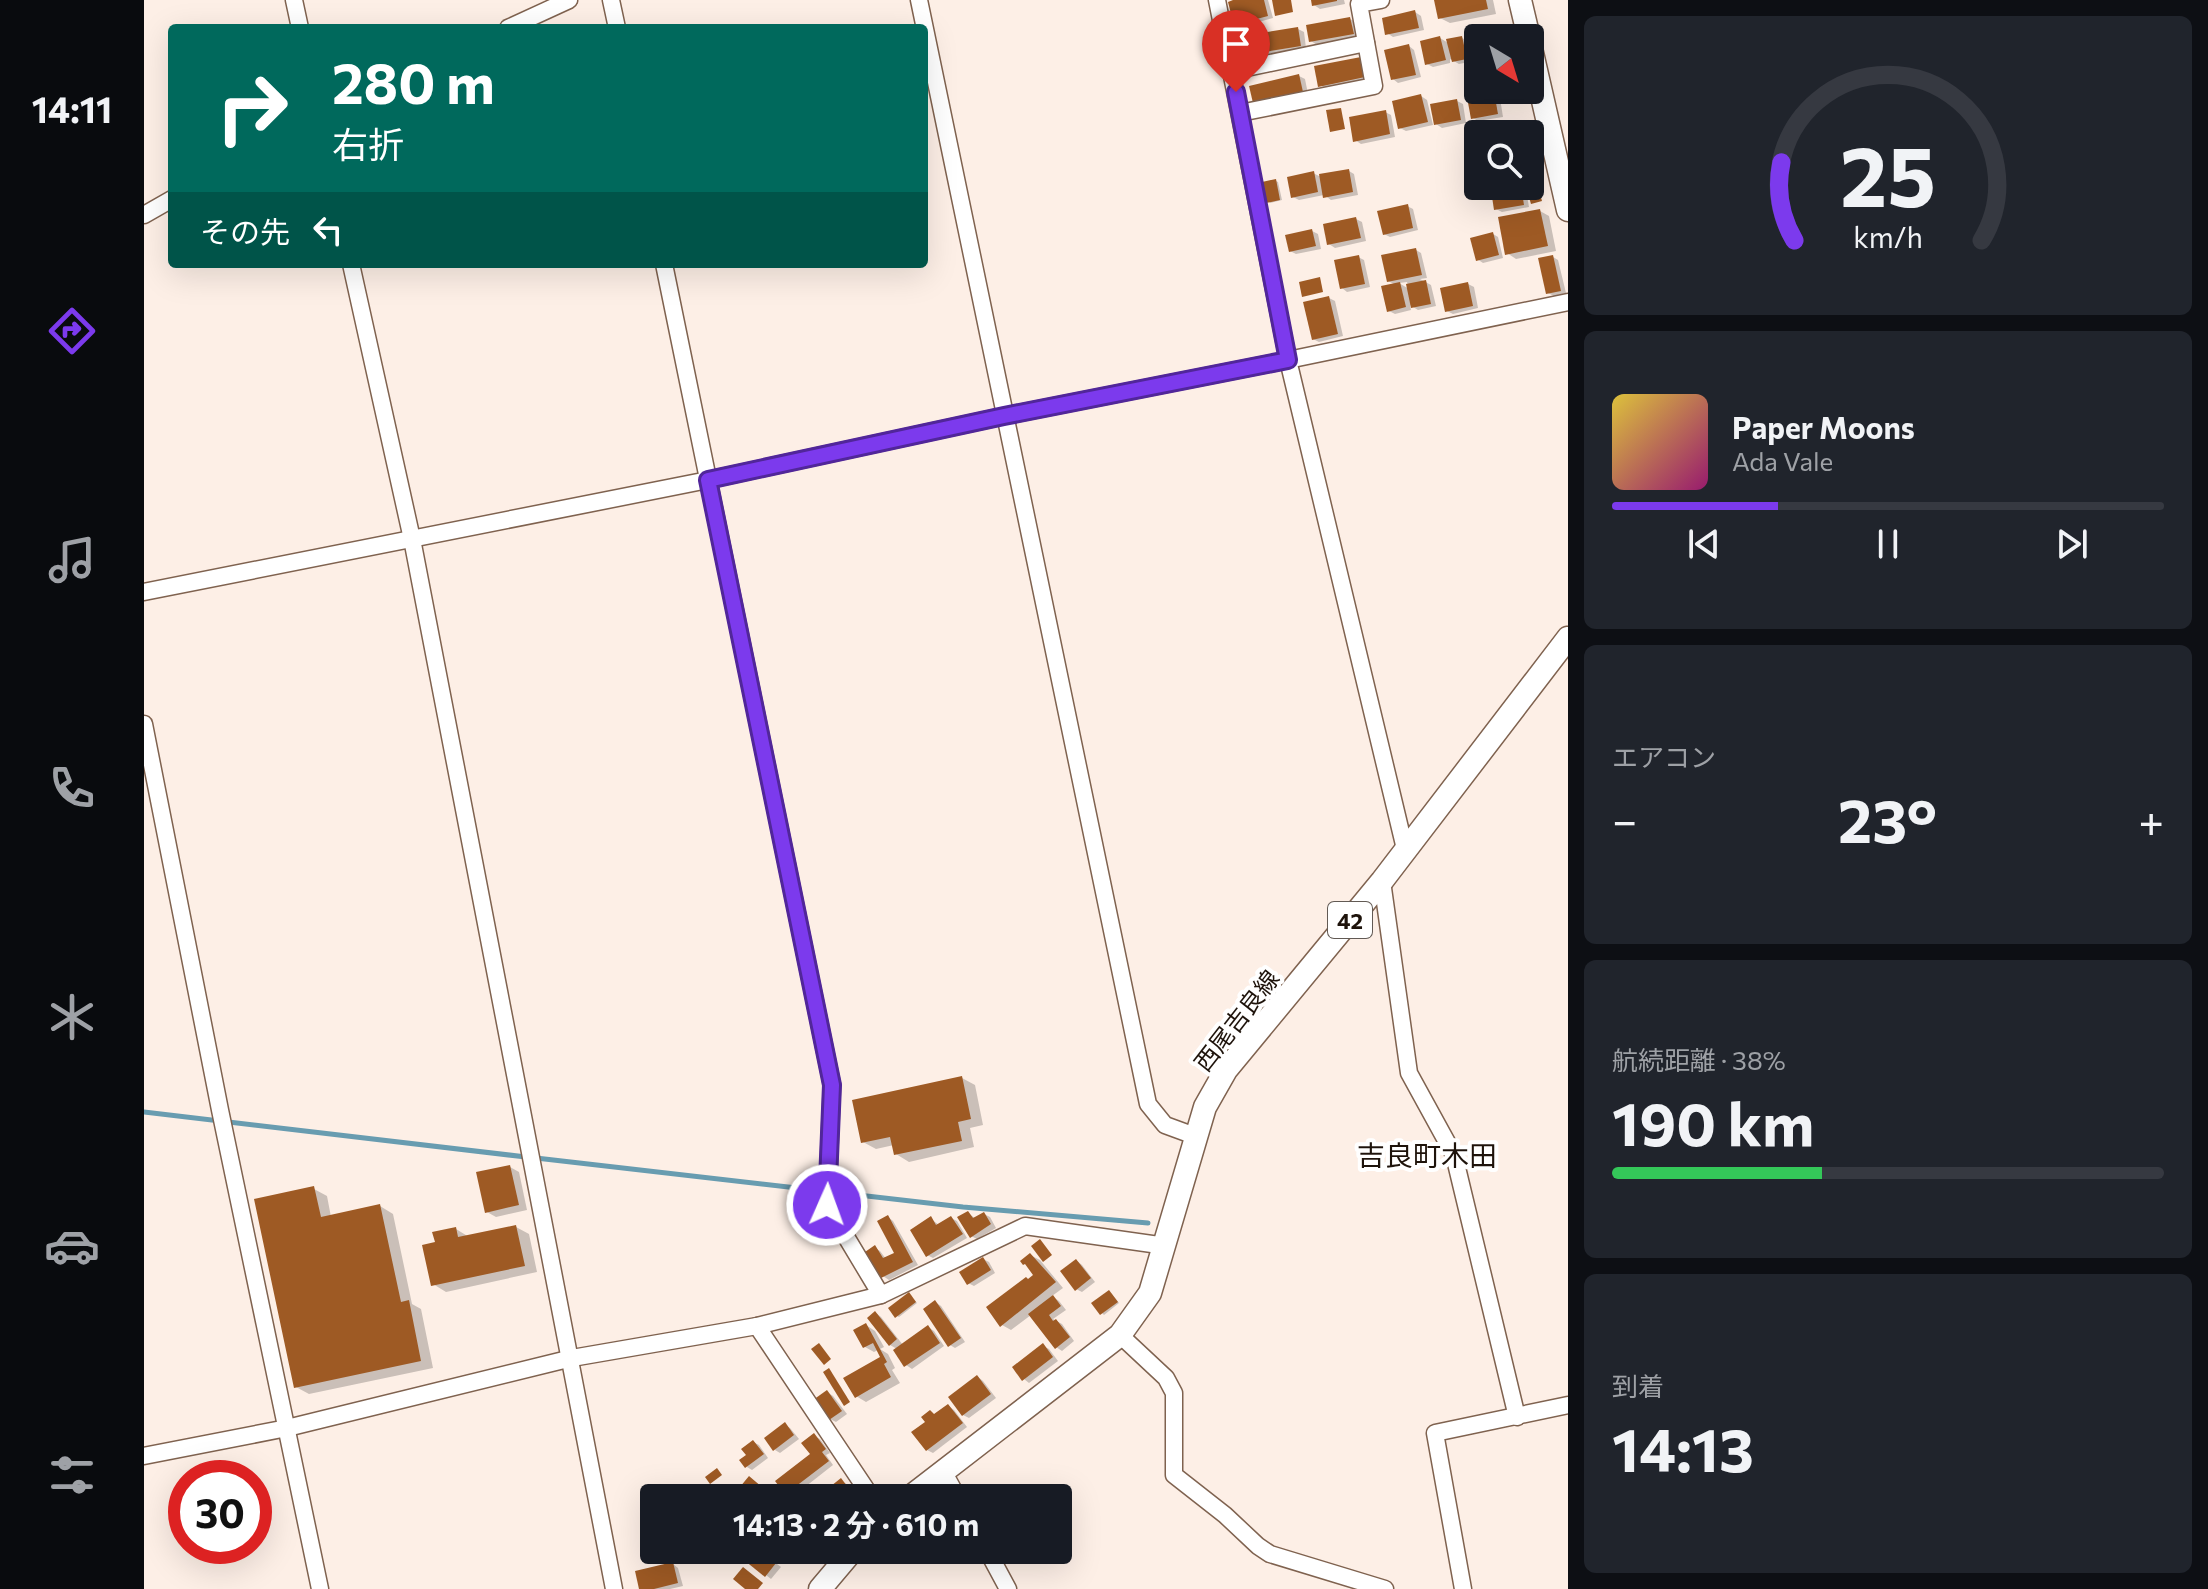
<!DOCTYPE html>
<html lang="ja">
<head>
<meta charset="utf-8">
<style>
	:root { --surface:#171b24; --page:#20242c; --text:#f1f3f6; --muted:#9ea1a6; --line:#363941; --accent:#7c3aed }
	body { margin:0; font-family:Commissioner,"Noto Sans JP",sans-serif; background:var(--page); color:var(--text); height:100vh; display:flex; flex-direction:column; font-size:30px; white-space:nowrap }
	* { box-sizing:border-box; margin:0 }
	p { font-size:26px; color:var(--muted) }
	.icon { flex:none; width:44px; height:44px; fill:none; stroke:currentColor; stroke-width:2; stroke-linecap:round; stroke-linejoin:round }
	.map { position:relative; flex:1; overflow:hidden }
	.drawer { display:flex; flex-direction:column; gap:16px; padding:16px; background:#0d0f14; width:640px }
	.drawer>* { flex:none }
	.hud { position:absolute; left:24px; top:24px; width:760px; height:244px; border-radius:8px; box-shadow:0 8px 32px #0002; background:#00695c; color:#fff; overflow:hidden }
	.needle { width:52px; rotate:142deg }
	.fabs { position:absolute; left:1320px; top:24px; display:grid; gap:16px }
	.fabs a { display:grid; place-items:center; width:80px; height:80px; border-radius:8px; background:var(--surface); box-shadow:0 8px 32px #0002; font-size:40px }
	.speed { position:absolute; left:24px; top:1460px; display:flex; gap:16px; font-size:40px; font-weight:700; text-align:center }
	.speed>* { display:grid; place-content:center; width:104px; height:104px; border-radius:50%; background:var(--surface); box-shadow:0 8px 32px #0002; line-height:1 }
	.speed .limit { border:12px solid #d22; background:#fff; color:#111 }
	.pin { position:absolute; display:grid; place-items:center; width:68px; height:68px; color:#fff; margin:-82px -34px; border-radius:50% 50% 50% 0; rotate:-45deg; box-shadow:0 0 8px #0007 }
	.pin .icon { rotate:45deg }
	.me { position:absolute; width:88px; margin:-44px; rotate:2deg; stroke-linejoin:round; filter:drop-shadow(0 0 6px #0008) }
	.turn { display:flex; align-items:center; gap:28px; height:168px; padding:0 32px; font-size:36px }
	.turn .icon { width:104px; height:104px; stroke-width:2.5 }
	.turn b { display:block; font-size:56px; line-height:68px }
	.then { display:flex; align-items:center; height:76px; padding:0 32px; background:#0003; gap:16px; font-size:30px }
	.big { font-size:60px; font-weight:700; line-height:1.1 }
	.drawer .widget { flex:1; display:flex; flex-direction:column; justify-content:center; gap:12px; min-width:0; padding:0 28px; border-radius:12px; background:var(--page) }
	.drawer .dial { align-items:center; gap:0 }
	.dial svg { height:208px; overflow:visible; fill:none; stroke:var(--line); stroke-width:7; stroke-linecap:round; text-anchor:middle }
	.dial text { fill:var(--text); stroke:none }
	.song { display:flex; align-items:center; gap:24px }
	.cover { width:96px; height:96px; border-radius:12px; background:linear-gradient(135deg,hsl(50 70% 55%),hsl(320 70% 35%)) }
	.played { height:8px; border-radius:4px; background:linear-gradient(90deg,var(--accent) 30%,var(--line) 30%) }
	.keys { display:flex; justify-content:space-around; direction:ltr }
	.heat { display:flex; justify-content:space-between; align-items:center; font-size:44px; direction:ltr }
	.charge { height:12px; border-radius:6px; background:linear-gradient(90deg,#34c759 38%,var(--line) 0) }
	.trip { position:absolute; left:496px; top:1484px; width:432px; height:80px; border-radius:8px; background:var(--surface); box-shadow:0 8px 32px #0002; font-weight:700; line-height:80px; text-align:center }
	main { display:flex; flex:1; min-height:0 }
	.tab-bar { display:flex; flex-direction:column; width:144px; justify-content:space-around; align-items:center; background:#090b0e; color:var(--muted) }
	.tab-bar .icon { width:56px; height:56px }
	.tab-bar .current { color:var(--accent) }
	.tab-bar b { font-size:36px; color:var(--text) }
	.map>svg:first-child { display:block }
	.shadow { fill:#0003; fill-rule:evenodd }
	.lines { fill:none; stroke-linecap:round; stroke-linejoin:round }
	.stream { stroke:#689cb0; stroke-width:5 }
	.building { fill:#9e5a24 }
	.minor-casing { stroke:#7f624f; stroke-width:19 }
	.major-casing { stroke:#7f624f; stroke-width:25 }
	.minor { stroke:#fff; stroke-width:16 }
	.major { stroke:#fff; stroke-width:22 }
	.route-casing { stroke:#51269a; stroke-width:20 }
	.route { stroke:#7c3aed; stroke-width:14 }
	.labels { text-anchor:middle; dominant-baseline:central; stroke-width:8; stroke-linejoin:round; paint-order:stroke }
	.shield { fill:#fff; stroke:#625a54; stroke-width:2 }
	.shield-label { font-size:22px; font-weight:bold; fill:#1e130b }
	.street-label { font-size:24px; fill:#1e130b; stroke:#fff }
	.quarter-label { font-size:28px; fill:#1e130b; stroke:#fff }
</style>
</head>
<body>
<main>
<nav class="tab-bar">
<b>14:11</b>
<svg class="icon current" aria-label="directions" viewBox="0 0 24 24"><path d="M12 3l9 9-9 9-9-9zM9 14v-3h6M13 9l2 2-2 2"/></svg>
<svg class="icon" aria-label="music" viewBox="0 0 24 24"><path d="M9 18V5l10-2v13"/><circle cx="6" cy="18" r="3"/><circle cx="16" cy="16" r="3"/></svg>
<svg class="icon" aria-label="phone" viewBox="0 0 24 24"><path d="M5 4h4l2 5-3 2q2 4 5 5l2-3 5 2v4C11 20 4 13 5 4z"/></svg>
<svg class="icon" aria-label="climate" viewBox="0 0 24 24"><path d="M12 3v18M4 7l16 10M4 17L20 7"/></svg>
<svg class="icon" aria-label="car" viewBox="0 0 24 24"><path d="M5 17H2v-5l4-1 3-4h7l3 4 3 1v5h-3M9 17h6M6 11h13"/><circle cx="7" cy="17" r="2"/><circle cx="17" cy="17" r="2"/></svg>
<svg class="icon" aria-label="filters" viewBox="0 0 24 24"><path d="M4 7h16M4 17h16"/><circle cx="9" cy="7" r="2"/><circle cx="15" cy="17" r="2"/></svg>
</nav>
<div class="map">
<svg width="1424" height="1589" viewBox="0 0 1424 1589">
	<rect width="100%" height="100%" fill="#fdefe6"/>
	<g class="shadow">
		<path d="M1097,0h27l5,18 -32,9 -6,-3z"/>
		<path d="M1169,0h31l1,4 -25,5 -6,-4z"/>
		<path d="M1292,0h57l3,14 -46,9 -10,-5z"/>
		<path d="M1271,12l6,4 3,14 -31,7 -6,-4z"/>
		<path d="M1206,19l6,3 2,14 -41,9 -6,-4z"/>
		<path d="M1334,26l2,1 2,11h-4v11l-10,-6 2,8 8,-2v20l-3,-2 -1,-6 -15,3 -9,-5v4l-17,4 -6,-3 13,-26 10,6 12,-6 10,5z"/>
		<path d="M1154,29l6,3 2,16 -59,10 -6,-3z"/>
		<path d="M1265,46l5,4 7,27 -23,6 -5,-4z"/>
		<path d="M1217,59l9,21 -44,9 -6,-4z"/>
		<path d="M1155,76l6,3 3,15 -48,11z"/>
		<path d="M1350,94l6,4 3,19 -19,3 6,4 2,10h-12l-2,-13 -5,-3z"/>
		<path d="M1277,96l6,4 6,25 -27,6 -6,-3z"/>
		<path d="M1313,101l6,3 3,19 -24,5 -6,-4z"/>
		<path d="M1241,112l6,3 4,22 -34,7 -6,-4z"/>
		<path d="M1390,161l2,1 4,18 -10,2v-20z"/>
		<path d="M1205,171l5,3 4,21 -27,5 -7,-5 -25,5 -6,-3 20,-24 6,3z"/>
		<path d="M1132,181l2,1 4,18 -12,3 -2,-2z"/>
		<path d="M1376,187l6,3 3,17 -27,5 -6,-3z"/>
		<path d="M1263,206l6,3 5,21 -28,7 -6,-3z"/>
		<path d="M1396,211l9,5 7,35 -40,8 -9,-6z"/>
		<path d="M1212,219l6,3 4,19 -31,7 -6,-4z"/>
		<path d="M1168,231l6,3 3,15 -25,5 -6,-3z"/>
		<path d="M1349,234l5,3 5,21 -20,5 -6,-4z"/>
		<path d="M1272,250l5,3 6,25 -7,1 11,6 5,21 -18,4 -8,-5 1,5 -16,4 -6,-3 7,-26 -8,-4zM1263,282l2,7 -10,-6z"/>
		<path d="M1214,257l6,3 6,27 -23,5 -5,-4z"/>
		<path d="M1409,257l5,3 8,33 -12,3 -6,-3z"/>
		<path d="M1324,284l6,3 4,21 -25,6 -6,-3z"/>
		<path d="M1185,298l6,3 8,35 -24,6 -6,-3z"/>
		<path d="M818,1078l13,7 8,40 -13,3 4,19 -65,15 -13,-8 -2,-9 -18,4 -13,-7z"/>
		<path d="M366,1167l9,5 8,38 -31,7 -9,-5z"/>
		<path d="M170,1189l13,7 4,21 49,-11 13,8 19,90 9,5 12,59 -124,26 -13,-7z"/>
		<path d="M824,1213l8,6 8,-5 6,3 6,11 -19,11 -6,-3z"/>
		<path d="M744,1217l5,4 25,44 -29,15 -6,-4 -8,-28 5,3 6,8 11,-5z"/>
		<path d="M807,1218l6,3 10,17 -34,20 -6,-3 4,-36 8,6z"/>
		<path d="M372,1227l13,7 8,38 -91,20 -13,-8 4,-40 19,-15 13,8z"/>
		<path d="M886,1255l10,5 23,28 -11,8 7,5 7,9 -13,9 9,5 12,17 -12,10 -6,-4 -25,-32 -20,15 -9,-5 27,-44 7,-6z"/>
		<path d="M839,1259l6,3 6,11 -21,13 -6,-3z"/>
		<path d="M933,1261l5,4 13,17 -13,10 -6,-3z"/>
		<path d="M967,1293l8,10 -15,12 -2,-2z"/>
		<path d="M767,1296l6,7 -18,14 -2,-1z"/>
		<path d="M791,1302l6,4 24,36 -10,6 -5,-3z"/>
		<path d="M732,1313l5,4 22,28 25,-18 6,4 10,15 -32,23 -6,-4 -9,-16 -7,-4z"/>
		<path d="M722,1325l9,6 9,16 -4,2 8,5 7,14 -3,2 8,13 -34,19 -10,-6 26,-38 -4,-8 -4,2 -9,-5z"/>
		<path d="M899,1346l6,3 9,12 -29,22 -5,-4z"/>
		<path d="M834,1377l5,4 13,17 -27,20 -6,-3z"/>
		<path d="M683,1392l6,4 14,18 -11,8 -6,-3z"/>
		<path d="M804,1406l6,4 13,17 -34,26 -6,-3z"/>
		<path d="M641,1425l5,3 9,11 -19,14 -5,-3z"/>
		<path d="M670,1436l6,3 10,14 -4,2 7,10 -37,29 3,4h-16l30,-43z"/>
		<path d="M609,1442l6,3 9,13 -16,12 -5,-3z"/>
		<path d="M697,1481l9,5 10,12h-25z"/>
		<path d="M611,1550l6,2 20,15 -10,12 -5,-4z"/>
		<path d="M629,1550h30l-12,14z"/>
		<path d="M669,1550h30l-11,13z"/>
		<path d="M529,1564l5,4 5,18 -13,3h-29z"/>
	</g>
	<g class="lines">
		<g class="stream">
			<path d="M0,1112l382,45"/>
			<path d="M392,1158l427,49 185,16"/>
		</g>
	</g>
	<g class="building">
		<path d="M1089,0h31l4,16 -34,9 -6,-23z"/>
		<path d="M1128,0h19l2,12 -18,4z"/>
		<path d="M1167,0h26v1l-25,5z"/>
		<path d="M1290,0h52l2,9 -50,10z"/>
		<path d="M1271,10l4,18 -34,7 -3,-17z"/>
		<path d="M1206,17l4,17 -45,8 -3,-17z"/>
		<path d="M1334,24l3,14h-3v7l-8,2 -4,-20z"/>
		<path d="M1154,27l3,19 -62,10 -3,-19z"/>
		<path d="M1296,36l6,24 -21,5 -5,-24z"/>
		<path d="M1318,36l5,23 -15,3 -6,-23z"/>
		<path d="M1265,44l7,31 -25,5 -7,-30z"/>
		<path d="M1334,47v20l-5,1 -4,-19z"/>
		<path d="M1217,57l4,20 -47,10 -4,-21z"/>
		<path d="M1155,74l4,18 -50,11 -4,-17z"/>
		<path d="M1350,92l4,22 -27,5 -4,-22z"/>
		<path d="M1277,94l7,28 -30,7 -6,-28z"/>
		<path d="M1313,99l4,21 -27,5 -4,-21z"/>
		<path d="M1197,108l4,21 -15,3 -4,-22z"/>
		<path d="M1242,110l4,24 -37,8 -4,-25z"/>
		<path d="M1344,120l2,14h-12l-2,-12z"/>
		<path d="M1390,159l4,21 -8,1v-21z"/>
		<path d="M1205,169l4,23 -30,6 -4,-24z"/>
		<path d="M1170,171l4,21 -27,6 -4,-21z"/>
		<path d="M1132,179l4,21 -14,3 -4,-21z"/>
		<path d="M1393,184l5,17 -11,3 -5,-17z"/>
		<path d="M1368,186h9l3,19 -30,5 -3,-20z"/>
		<path d="M1264,204l5,24 -30,7 -6,-24z"/>
		<path d="M1396,209l8,37 -43,9 -7,-38z"/>
		<path d="M1212,217l5,21 -34,7 -4,-21z"/>
		<path d="M1168,229l4,17 -27,6 -4,-17z"/>
		<path d="M1349,232l6,23 -23,6 -6,-23z"/>
		<path d="M1272,248l6,27 -35,7 -6,-27z"/>
		<path d="M1215,255l6,29 -25,5 -6,-29z"/>
		<path d="M1409,255l8,36 -15,3 -8,-36z"/>
		<path d="M1176,277l3,15 -21,5 -3,-15z"/>
		<path d="M1282,280l5,24 -20,4 -5,-24z"/>
		<path d="M1256,282l6,25 -19,5 -6,-26z"/>
		<path d="M1324,282l5,24 -28,6 -5,-24z"/>
		<path d="M1185,296l9,38 -26,6 -9,-38z"/>
		<path d="M818,1076l9,43 -13,3 4,19 -68,14 -4,-18 -29,6 -9,-43z"/>
		<path d="M366,1165l9,40 -34,8 -9,-41z"/>
		<path d="M170,1186l7,31 59,-13 21,98 8,-2 12,61 -127,27 -40,-189z"/>
		<path d="M824,1211l5,7 11,-6 7,12 -21,14 -13,-21z"/>
		<path d="M744,1215l25,47 -32,16 -16,-26 10,-7 8,13 11,-5 -17,-32z"/>
		<path d="M787,1216l5,9 15,-9 12,18 -37,23 -16,-27z"/>
		<path d="M372,1225l9,41 -94,20 -9,-41 13,-3 -3,-10 24,-5 2,10z"/>
		<path d="M896,1239l12,16 -9,7 -12,-16z"/>
		<path d="M886,1253l26,29 -56,45 -14,-20 40,-30 2,2 5,-4 -8,-11 -2,1 -3,-4z"/>
		<path d="M839,1257l8,13 -24,15 -8,-13z"/>
		<path d="M932,1259l15,19 -16,13 -15,-20z"/>
		<path d="M965,1290l9,12 -18,13 -9,-12z"/>
		<path d="M765,1292l7,10 -21,16 -7,-10z"/>
		<path d="M909,1295l8,11 -12,9 4,6 3,-2 14,18 -15,12 -27,-35z"/>
		<path d="M791,1300l26,38 -13,9 -25,-38z"/>
		<path d="M731,1311l22,28 -8,7 -22,-28z"/>
		<path d="M722,1323l21,39 -3,2 7,13 -36,21 -12,-20 37,-21 -7,-14 -10,5 -10,-18z"/>
		<path d="M784,1325l12,18 -36,24 -11,-17z"/>
		<path d="M675,1343l12,16 -7,6 -13,-16z"/>
		<path d="M899,1343l10,14 -31,24 -10,-14z"/>
		<path d="M685,1368l21,34 -6,4 -21,-34z"/>
		<path d="M833,1375l14,19 -29,22 -14,-19z"/>
		<path d="M683,1390l15,21 -13,9 -16,-20z"/>
		<path d="M804,1404l15,19 -37,28 -15,-19 14,-10 -4,-5 9,-7 4,4z"/>
		<path d="M641,1422l9,13 -21,16 -9,-13z"/>
		<path d="M670,1433l12,16 -4,3 7,9 -38,29 4,4 -6,4h-8l-4,-5 4,-4 -6,-8 35,-27 -9,-11z"/>
		<path d="M609,1440l11,14 -19,14 -6,-8 7,-5 -5,-6z"/>
		<path d="M573,1468l5,7 -12,9 -5,-7z"/>
		<path d="M605,1476l19,16 -5,6h-42l8,-10 6,5z"/>
		<path d="M697,1478l15,20h-24l-6,-8z"/>
		<path d="M608,1550h8l16,13 -11,14 -21,-17z"/>
		<path d="M626,1550h25l-11,12z"/>
		<path d="M529,1562l5,21 -24,6h-15l-4,-18z"/>
		<path d="M599,1567l20,16 -5,6h-13l-12,-10z"/>
	</g>
	<g class="lines">
		<defs>
			<g id="minor">
				<path d="M150,0l6,28"/>
				<path d="M467,0l6,28"/>
				<path d="M775,0l229,1104 17,21 30,11"/>
				<path d="M1073,0l71,360 117,489"/>
				<path d="M364,28l61,-28"/>
				<path d="M1088,71l134,-28"/>
				<path d="M1096,113l134,-27 -15,-82 22,-4"/>
				<path d="M0,215l28,-16"/>
				<path d="M207,264l61,275 202,1050"/>
				<path d="M520,264l168,821 -5,120 54,90"/>
				<path d="M0,592l564,-112 296,-64 284,-56 280,-58"/>
				<path d="M0,724l76,386 100,479"/>
				<path d="M1238,881l27,192 45,82 63,262"/>
				<path d="M613,1326l115,172"/>
				<path d="M976,1335l46,43 8,15v82l51,40 33,31 12,8 115,35"/>
				<path d="M0,1456l143,-28 285,-70 185,-32 124,-31 144,-69 141,20"/>
				<path d="M799,1471l15,27"/>
				<path d="M843,1550l21,39"/>
				<path d="M1319,1589l-28,-156 133,-28"/>
			</g>
			<g id="major">
				<path d="M1376,0l9,38"/>
				<path d="M1386,44l38,166"/>
				<path d="M765,1498l211,-163 30,-42 55,-186 21,-37 156,-189 186,-243"/>
				<path d="M676,1589l33,-39"/>
			</g>
		</defs>
		<use href="#minor" class="minor-casing"/>
		<use href="#major" class="major-casing"/>
		<use href="#minor" class="minor"/>
		<use href="#major" class="major"/>
	</g>
	<g class="lines">
		<defs>
			<path id="route" d="M683,1205l5,-120 -124,-605 296,-64 284,-56 -52,-268"/>
		</defs>
		<use href="#route" class="route-casing"/>
		<use href="#route" class="route"/>
	</g>
	<g class="labels">
		<rect class="shield" x="1184" y="902" width="44" height="36" rx="6"/>
		<g class="shield-label">
			<text x="1206" y="920">42</text>
		</g>
		<g class="street-label">
			<text transform="translate(1092 1020) rotate(-52)">西尾吉良線</text>
		</g>
		<g class="quarter-label">
			<text x="1283" y="1155">吉良町木田</text>
		</g>
	</g>
</svg>
<div class="fabs">
<a><svg class="needle" viewBox="-14 -14 28 28"><path d="M0-13l5 13h-10z" fill="#e53935"/><path d="M0 13l5-13h-10z" fill="#9ea1a6"/></svg></a>
<a><svg class="icon" aria-label="search" viewBox="0 0 24 24"><circle cx="10" cy="10" r="6"/><path d="M15 15l6 6"/></svg></a>
</div>
<div class="speed"><div class="limit">30</div></div>
<div class="pin" style="left:1092px;top:92px;background:#d93025"><svg class="icon" aria-label="arrive" viewBox="0 0 24 24"><path d="M6 21V4h12l-3 4 3 4H6"/></svg></div>
<svg class="me" style="left:683px;top:1205px" viewBox="-20 -20 40 40"><circle r="17" fill="#7c3aed" stroke="#fff" stroke-width="3"/><path d="M0-11L8 9 0 5-8 9z" fill="#fff"/></svg>
<div class="trip">14:13 · 2 分 · 610 m</div>
<div class="hud">
<div class="turn"><svg class="icon" aria-label="right" viewBox="0 0 24 24"><path d="M7 20v-9h11M14 6l5 5-5 5"/></svg><div><b>280 m</b>右折</div></div>
<div class="then">その先<svg class="icon" aria-label="left" viewBox="0 0 24 24"><path d="M17 20v-9H6M10 6l-5 5 5 5"/></svg></div>
</div>
</div>
<section class="drawer">
<div class="widget dial"><svg viewBox="0 0 100 80">
<path d="M14 69A42 42 0 1 1 86 69"/>
<path d="M14 69A42 42 0 0 1 9 39" stroke="#7c3aed"/>
<text x="50" y="56" font-size="32" font-weight="700">25</text>
<text x="50" y="72" font-size="11">km/h</text>
</svg></div>
<div class="widget">
<div class="song"><i class="cover"></i><div><b>Paper Moons</b><p>Ada Vale</p></div></div>
<div class="played"></div>
<div class="keys"><svg class="icon" aria-label="previous" viewBox="0 0 24 24"><path d="M18 5L8 12l10 7zM5 5v14"/></svg><svg class="icon" aria-label="pause" viewBox="0 0 24 24"><path d="M8 5v14M16 5v14"/></svg><svg class="icon" aria-label="next" viewBox="0 0 24 24"><path d="M6 5l10 7-10 7zM19 5v14"/></svg></div>
</div>
<div class="widget"><p>エアコン</p>
<div class="heat"><a>−</a><b class="big">23°</b><a>+</a></div>
</div>
<div class="widget"><p>航続距離 · 38%</p><b class="big">190 km</b><div class="charge"></div></div>
<div class="widget"><p>到着</p><b class="big">14:13</b></div>
</section>
</main>
</body>
</html>
